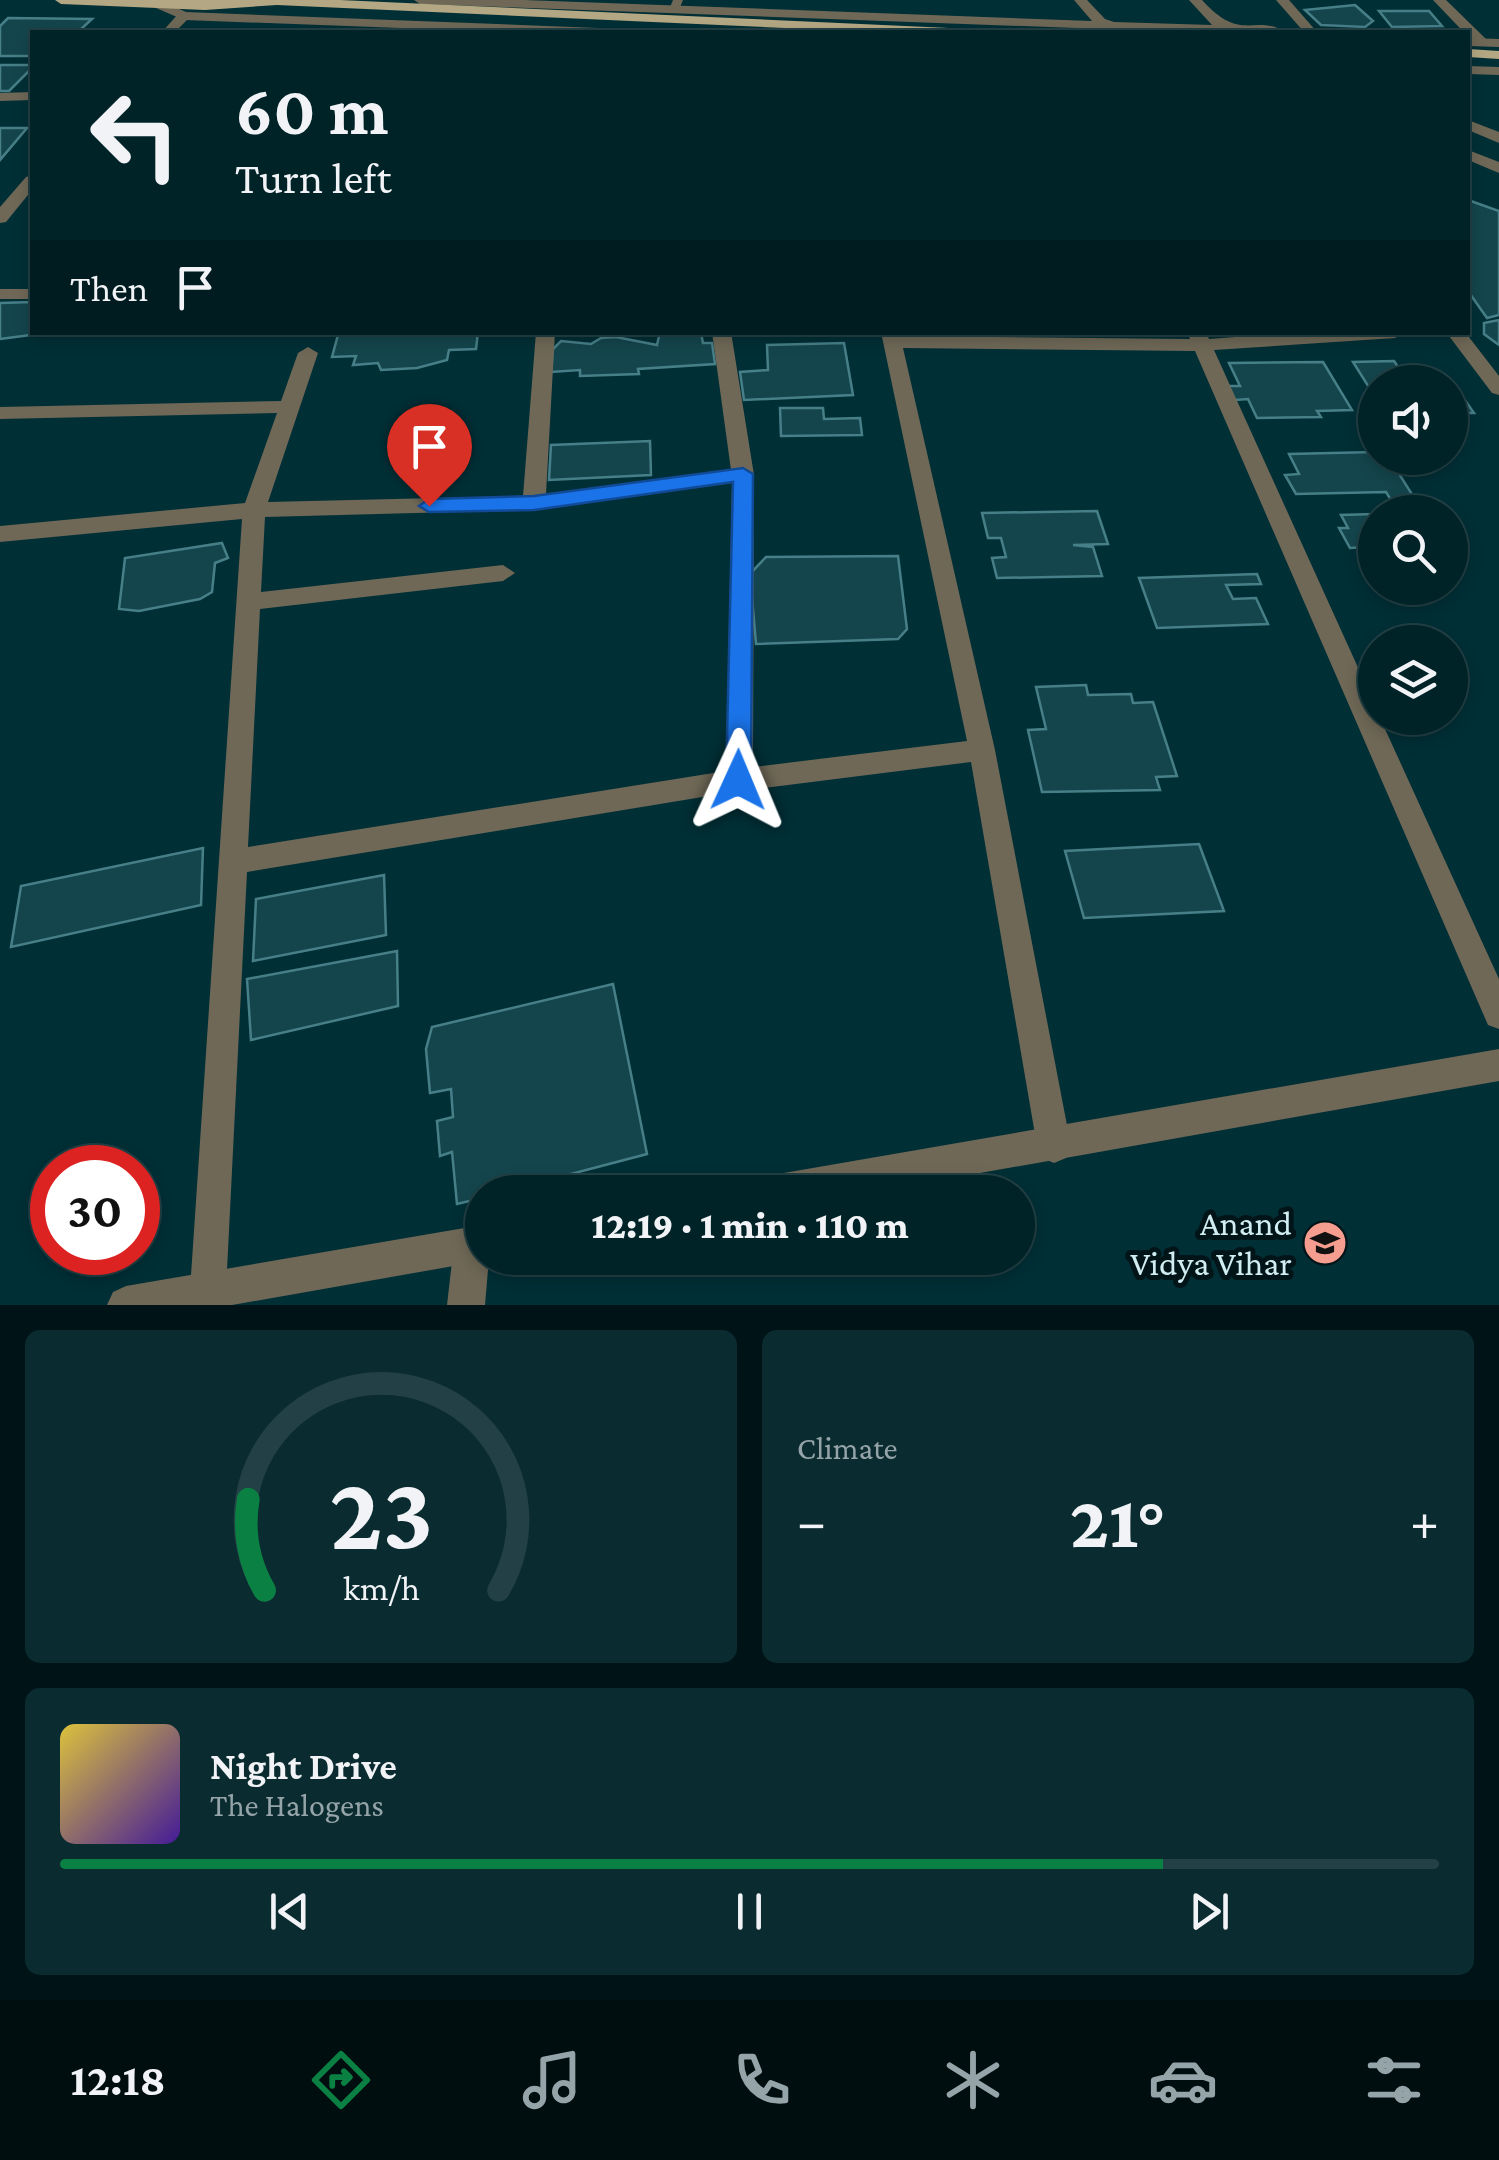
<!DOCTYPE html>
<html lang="en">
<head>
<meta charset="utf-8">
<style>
	:root { --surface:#002328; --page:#0a2b30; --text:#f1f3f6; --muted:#95a4a8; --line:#224045; --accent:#0b8043 }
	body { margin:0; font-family:"Crimson Pro",serif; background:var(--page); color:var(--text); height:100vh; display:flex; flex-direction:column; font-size:38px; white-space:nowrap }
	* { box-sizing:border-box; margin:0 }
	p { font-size:32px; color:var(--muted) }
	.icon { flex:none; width:55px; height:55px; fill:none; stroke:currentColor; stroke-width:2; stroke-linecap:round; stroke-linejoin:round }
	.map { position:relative; height:1305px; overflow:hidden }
	.panel { display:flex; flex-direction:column; gap:25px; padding:25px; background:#001316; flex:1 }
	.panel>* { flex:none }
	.banner { position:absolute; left:30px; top:30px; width:1440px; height:305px; border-radius:0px; box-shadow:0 5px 15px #0003,0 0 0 2px var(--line); background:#002328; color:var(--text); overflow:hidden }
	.fabs { position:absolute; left:1358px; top:365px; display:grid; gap:20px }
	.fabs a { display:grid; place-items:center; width:110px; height:110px; border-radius:50%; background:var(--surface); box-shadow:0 5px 15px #0003,0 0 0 2px var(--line); font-size:50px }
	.speed { position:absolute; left:30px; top:1145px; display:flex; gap:20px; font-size:50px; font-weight:700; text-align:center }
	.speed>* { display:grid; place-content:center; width:130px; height:130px; border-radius:50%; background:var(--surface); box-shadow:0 5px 15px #0003,0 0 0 2px var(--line); line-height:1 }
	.speed .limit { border:15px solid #d22; background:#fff; color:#111 }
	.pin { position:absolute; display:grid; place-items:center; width:85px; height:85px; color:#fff; margin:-102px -42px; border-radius:50% 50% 50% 0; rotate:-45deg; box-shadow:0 0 10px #0007 }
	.pin .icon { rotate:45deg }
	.me { position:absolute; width:110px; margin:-55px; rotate:1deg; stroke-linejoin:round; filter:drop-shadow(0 0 8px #0008) }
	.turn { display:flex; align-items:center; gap:35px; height:210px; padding:0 40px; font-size:45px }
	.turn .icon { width:130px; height:130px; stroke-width:2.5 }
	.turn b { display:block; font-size:70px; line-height:85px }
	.then { display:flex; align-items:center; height:95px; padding:0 40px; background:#0003; gap:20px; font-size:38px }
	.big { font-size:75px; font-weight:800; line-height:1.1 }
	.panel .widget { flex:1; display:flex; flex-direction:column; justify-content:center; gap:15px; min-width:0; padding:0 35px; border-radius:15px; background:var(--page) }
	.panel .dial { align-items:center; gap:0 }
	.dial svg { height:260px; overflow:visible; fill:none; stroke:var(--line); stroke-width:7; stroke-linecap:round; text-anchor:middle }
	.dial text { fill:var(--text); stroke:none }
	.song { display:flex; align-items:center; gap:30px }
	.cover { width:120px; height:120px; border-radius:15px; background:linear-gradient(135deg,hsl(50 70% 55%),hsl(260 70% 35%)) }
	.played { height:10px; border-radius:5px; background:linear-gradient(90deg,var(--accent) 80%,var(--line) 80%) }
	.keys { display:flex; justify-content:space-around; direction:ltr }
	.heat { display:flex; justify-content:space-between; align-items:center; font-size:55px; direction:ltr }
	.panel .tiles { flex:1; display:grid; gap:25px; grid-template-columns:1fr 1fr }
	.widget:last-child { grid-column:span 2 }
	.trip { position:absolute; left:465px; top:1175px; width:570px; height:100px; border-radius:50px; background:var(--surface); box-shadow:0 5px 15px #0003,0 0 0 2px var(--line); font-weight:800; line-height:100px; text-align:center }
	.tabs { display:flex; height:160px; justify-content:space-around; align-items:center; background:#000e10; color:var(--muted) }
	.tabs .icon { width:70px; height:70px }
	.tabs .selected { color:var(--accent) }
	.tabs b { font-size:45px; color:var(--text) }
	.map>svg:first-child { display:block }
	.building { fill:#14454d; stroke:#477f88; stroke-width:2.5 }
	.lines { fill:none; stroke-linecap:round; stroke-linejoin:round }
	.service { fill:#6f6857; fill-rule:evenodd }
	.minor { fill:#6f6857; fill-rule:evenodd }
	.tertiary { fill:#6f6857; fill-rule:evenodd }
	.primary { fill:#b4a783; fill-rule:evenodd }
	.route { fill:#1a73e8; stroke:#114b97; stroke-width:2.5 }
	.labels { text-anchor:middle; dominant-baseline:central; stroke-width:10; stroke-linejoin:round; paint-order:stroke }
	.near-poi-label { font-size:35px; fill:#d1edf2; stroke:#011519; text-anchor:end }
</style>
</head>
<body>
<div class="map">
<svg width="1499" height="1305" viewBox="0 0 1499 1305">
	<rect width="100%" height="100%" fill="#002f36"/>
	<g class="building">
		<path d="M1355,5l18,16 -8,6 -44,-2 -16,-15z"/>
		<path d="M1379,11h50l13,15 -50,1z"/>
		<path d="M8,18l84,1 -14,13h-46v24h-32v-30z"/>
		<path d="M0,65h32v3l-23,23h-9z"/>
		<path d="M0,128h27l-27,32z"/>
		<path d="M1468,200l31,11v104l-12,3 -19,-27z"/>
		<path d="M32,302v30l6,2 -38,5v-36z"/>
		<path d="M1499,320v25l-15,-11v-11z"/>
		<path d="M478,332l-2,17 -27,1 -2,10 -30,8 -36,2 -3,-7 -25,2 3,-9 -24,1 6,-22z"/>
		<path d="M660,332h54l-13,1 2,10h9l3,21 -77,5 1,5 -59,2v-6l-29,2 2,-23 8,-8 30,3 10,-6 15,-1 41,8z"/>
		<path d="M844,343l9,52 -109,5 -4,-28 28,-2 -1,-25z"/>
		<path d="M1394,361l14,21h-33v15l-22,-35z"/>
		<path d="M1323,362l29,48 -35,1 4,6 -64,1 -9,-19 -13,1 -7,-14h12l-11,-23z"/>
		<path d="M1450,389h7l17,24h-24z"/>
		<path d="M780,408h43l1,11 36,-1 2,17 -81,1z"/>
		<path d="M650,441l1,34 -102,5 2,-35z"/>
		<path d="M1375,452v6h14l26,41 -24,1 -5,-8 -90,2 -11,-19 14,-1 -10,-20z"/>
		<path d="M1097,511l11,33 -35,1 20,2 9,29 -105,2 -5,-20 14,-1 -5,-19h-13l-6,-25z"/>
		<path d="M1375,514v41l-5,1 -5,-9 -15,1 -11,-20h9l-7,-13z"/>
		<path d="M222,543l6,15 -13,5 -3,29 -12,7 -61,12 -20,-2 6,-51z"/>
		<path d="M898,556l9,73 -9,10 -142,5 -6,-70 16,-17z"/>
		<path d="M1257,574l4,10 -35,1 7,14 23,-1 12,26 -111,4 -18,-50z"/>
		<path d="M1086,685l2,10 43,-1 2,9 20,-1 24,74 -21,1 4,13 -118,2 -14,-62 18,-1 -10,-42z"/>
		<path d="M1199,844l25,67 -140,7 -19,-67z"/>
		<path d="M203,848l-2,57 -190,42 10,-61z"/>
		<path d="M384,875l2,60 -133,26 3,-62z"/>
		<path d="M397,951l1,55 -147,34 -4,-61z"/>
		<path d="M613,984l34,170 -145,38h-20v6l-25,6 -5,-52 -12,4 -3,-35 16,-4 -2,-28 -21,4 -4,-44 6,-22z"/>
	</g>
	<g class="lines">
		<path class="service" d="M673,0h10l-5,12 -4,1 -5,-3z"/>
		<g class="minor">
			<path d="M1276,0h13l28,32h-13z"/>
			<path d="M1433,0h13l40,39v6h-10z"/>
			<path d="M179,13l12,3 -16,16h-13z"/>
			<path d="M32,92v8l-32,1v-8z"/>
			<path d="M32,175v15l-26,32 -6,1v-16l26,-30z"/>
			<rect x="0" y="289" width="32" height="10"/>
			<path d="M536,332h19l-9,162 185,-24 -19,-138h19l23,143 -1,292 214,-26 -86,-409h19l1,4 289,3 -3,-7h19l3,7 93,-7h102l-9,6 -181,12 161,355v13h5l119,261v50l-11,-4 -293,-674 -292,-3 92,402 76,396 -5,12 -12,5 -12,-5 -5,-12 -66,-384 -232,29 -492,81 -21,418 -5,13h-26l-5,-13 52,-771 -242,23v-16l245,-23 32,-90 -277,6v-12l281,-6 17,-48 10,-6 10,6 -50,149 255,-6zM732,483l-6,288 -478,76 12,-238 243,-28 12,-8 -12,-8 -242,27 4,-75 269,-7z"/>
			<path d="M1446,332h19l34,44v19l-7,-2z"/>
			<path d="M472,1226l10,4v28h7l-4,47h-38l7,-61 5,-13z"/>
		</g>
		<g class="tertiary">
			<path d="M414,0h110l568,21 -18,-21h13l18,19 9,3 98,3 -23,-25h13c40,44 51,13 84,32h-101l-765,-28z"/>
			<path d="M161,1l25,11 412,16 7,4h-98l-323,-12 -28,-12 -1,-3z"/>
			<path d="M1468,38l31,1v8l-31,-1z"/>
			<path d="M1468,66l31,1v8l-31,-1z"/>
			<path d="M1468,120l31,12v11l-31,-13z"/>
			<path d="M1468,150l31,12v11l-31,-13z"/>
			<path d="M1499,1049v32l-626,111h-113l6,-12 12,-6z"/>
			<path d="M482,1225v33h8l-8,3 -250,44h-125l6,-13 13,-6z"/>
		</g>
		<g class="primary">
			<path d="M55,0h285l609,28 7,4h-83l-596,-27 -72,5 -144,-6z"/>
			<path d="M1468,49l31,2v8l-31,-2z"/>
		</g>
	</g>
	<path class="route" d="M743,468l10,6 -2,306 -4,7h-17l-4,-7 7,-298 -199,28 -105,2 -10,-6 10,-7 105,-3z"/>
	<defs>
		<symbol id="school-disc" viewBox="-11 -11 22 22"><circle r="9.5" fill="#f59d8f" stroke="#011519"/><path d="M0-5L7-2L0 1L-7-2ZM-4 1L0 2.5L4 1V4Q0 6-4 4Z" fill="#111"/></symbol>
	</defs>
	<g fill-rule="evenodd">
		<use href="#school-disc" x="1300" y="1218" width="50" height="50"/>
	</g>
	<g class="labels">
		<g class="near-poi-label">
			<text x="1292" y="1223">Anand<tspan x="1292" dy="40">Vidya Vihar</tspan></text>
		</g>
	</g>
</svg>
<div class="fabs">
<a><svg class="icon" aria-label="sound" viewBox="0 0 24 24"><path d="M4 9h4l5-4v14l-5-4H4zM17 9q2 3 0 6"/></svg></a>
<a><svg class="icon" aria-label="search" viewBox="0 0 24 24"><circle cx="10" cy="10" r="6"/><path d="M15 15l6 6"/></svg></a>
<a><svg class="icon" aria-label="layers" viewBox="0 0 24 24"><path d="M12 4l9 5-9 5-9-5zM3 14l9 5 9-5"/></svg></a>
</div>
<div class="speed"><div class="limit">30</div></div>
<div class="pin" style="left:429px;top:506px;background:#d93025"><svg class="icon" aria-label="arrive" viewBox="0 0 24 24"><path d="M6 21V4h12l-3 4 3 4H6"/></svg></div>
<svg class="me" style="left:738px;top:780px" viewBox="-20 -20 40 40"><path d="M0-17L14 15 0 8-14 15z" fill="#1a73e8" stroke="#fff" stroke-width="4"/></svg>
<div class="trip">12:19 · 1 min · 110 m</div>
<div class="banner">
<div class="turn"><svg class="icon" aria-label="left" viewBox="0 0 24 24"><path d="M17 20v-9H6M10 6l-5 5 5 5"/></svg><div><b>60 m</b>Turn left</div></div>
<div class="then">Then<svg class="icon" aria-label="arrive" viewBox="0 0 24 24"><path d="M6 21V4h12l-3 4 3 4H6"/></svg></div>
</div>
</div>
<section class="panel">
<div class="tiles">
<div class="widget dial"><svg viewBox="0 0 100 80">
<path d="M14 69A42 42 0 1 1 86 69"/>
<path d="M14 69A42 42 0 0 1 9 41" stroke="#0b8043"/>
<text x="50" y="56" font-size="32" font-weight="700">23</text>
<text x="50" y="72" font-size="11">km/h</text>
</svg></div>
<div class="widget"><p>Climate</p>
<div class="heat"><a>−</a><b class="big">21°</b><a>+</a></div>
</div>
<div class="widget">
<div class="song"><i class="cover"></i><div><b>Night Drive</b><p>The Halogens</p></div></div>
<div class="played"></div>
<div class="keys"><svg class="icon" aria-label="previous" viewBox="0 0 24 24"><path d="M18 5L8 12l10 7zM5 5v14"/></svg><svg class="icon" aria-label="pause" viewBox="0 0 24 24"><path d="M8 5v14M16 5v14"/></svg><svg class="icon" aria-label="next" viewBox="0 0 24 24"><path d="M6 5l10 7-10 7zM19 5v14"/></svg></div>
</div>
</div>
</section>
<nav class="tabs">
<b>12:18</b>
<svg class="icon selected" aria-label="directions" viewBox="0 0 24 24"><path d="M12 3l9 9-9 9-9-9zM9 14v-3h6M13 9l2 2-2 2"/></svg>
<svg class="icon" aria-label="music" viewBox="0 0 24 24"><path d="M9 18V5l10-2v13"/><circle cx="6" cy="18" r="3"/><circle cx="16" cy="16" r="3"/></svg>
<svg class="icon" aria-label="phone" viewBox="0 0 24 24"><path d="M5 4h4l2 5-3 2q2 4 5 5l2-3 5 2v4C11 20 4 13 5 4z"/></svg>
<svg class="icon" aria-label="climate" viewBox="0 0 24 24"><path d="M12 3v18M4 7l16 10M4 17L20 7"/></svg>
<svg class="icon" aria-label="car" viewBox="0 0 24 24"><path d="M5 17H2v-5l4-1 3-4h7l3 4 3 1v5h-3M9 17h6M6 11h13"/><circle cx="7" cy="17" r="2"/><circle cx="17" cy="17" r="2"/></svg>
<svg class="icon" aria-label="filters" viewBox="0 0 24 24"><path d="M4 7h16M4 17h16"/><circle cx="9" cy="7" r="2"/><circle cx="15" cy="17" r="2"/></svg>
</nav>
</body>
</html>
